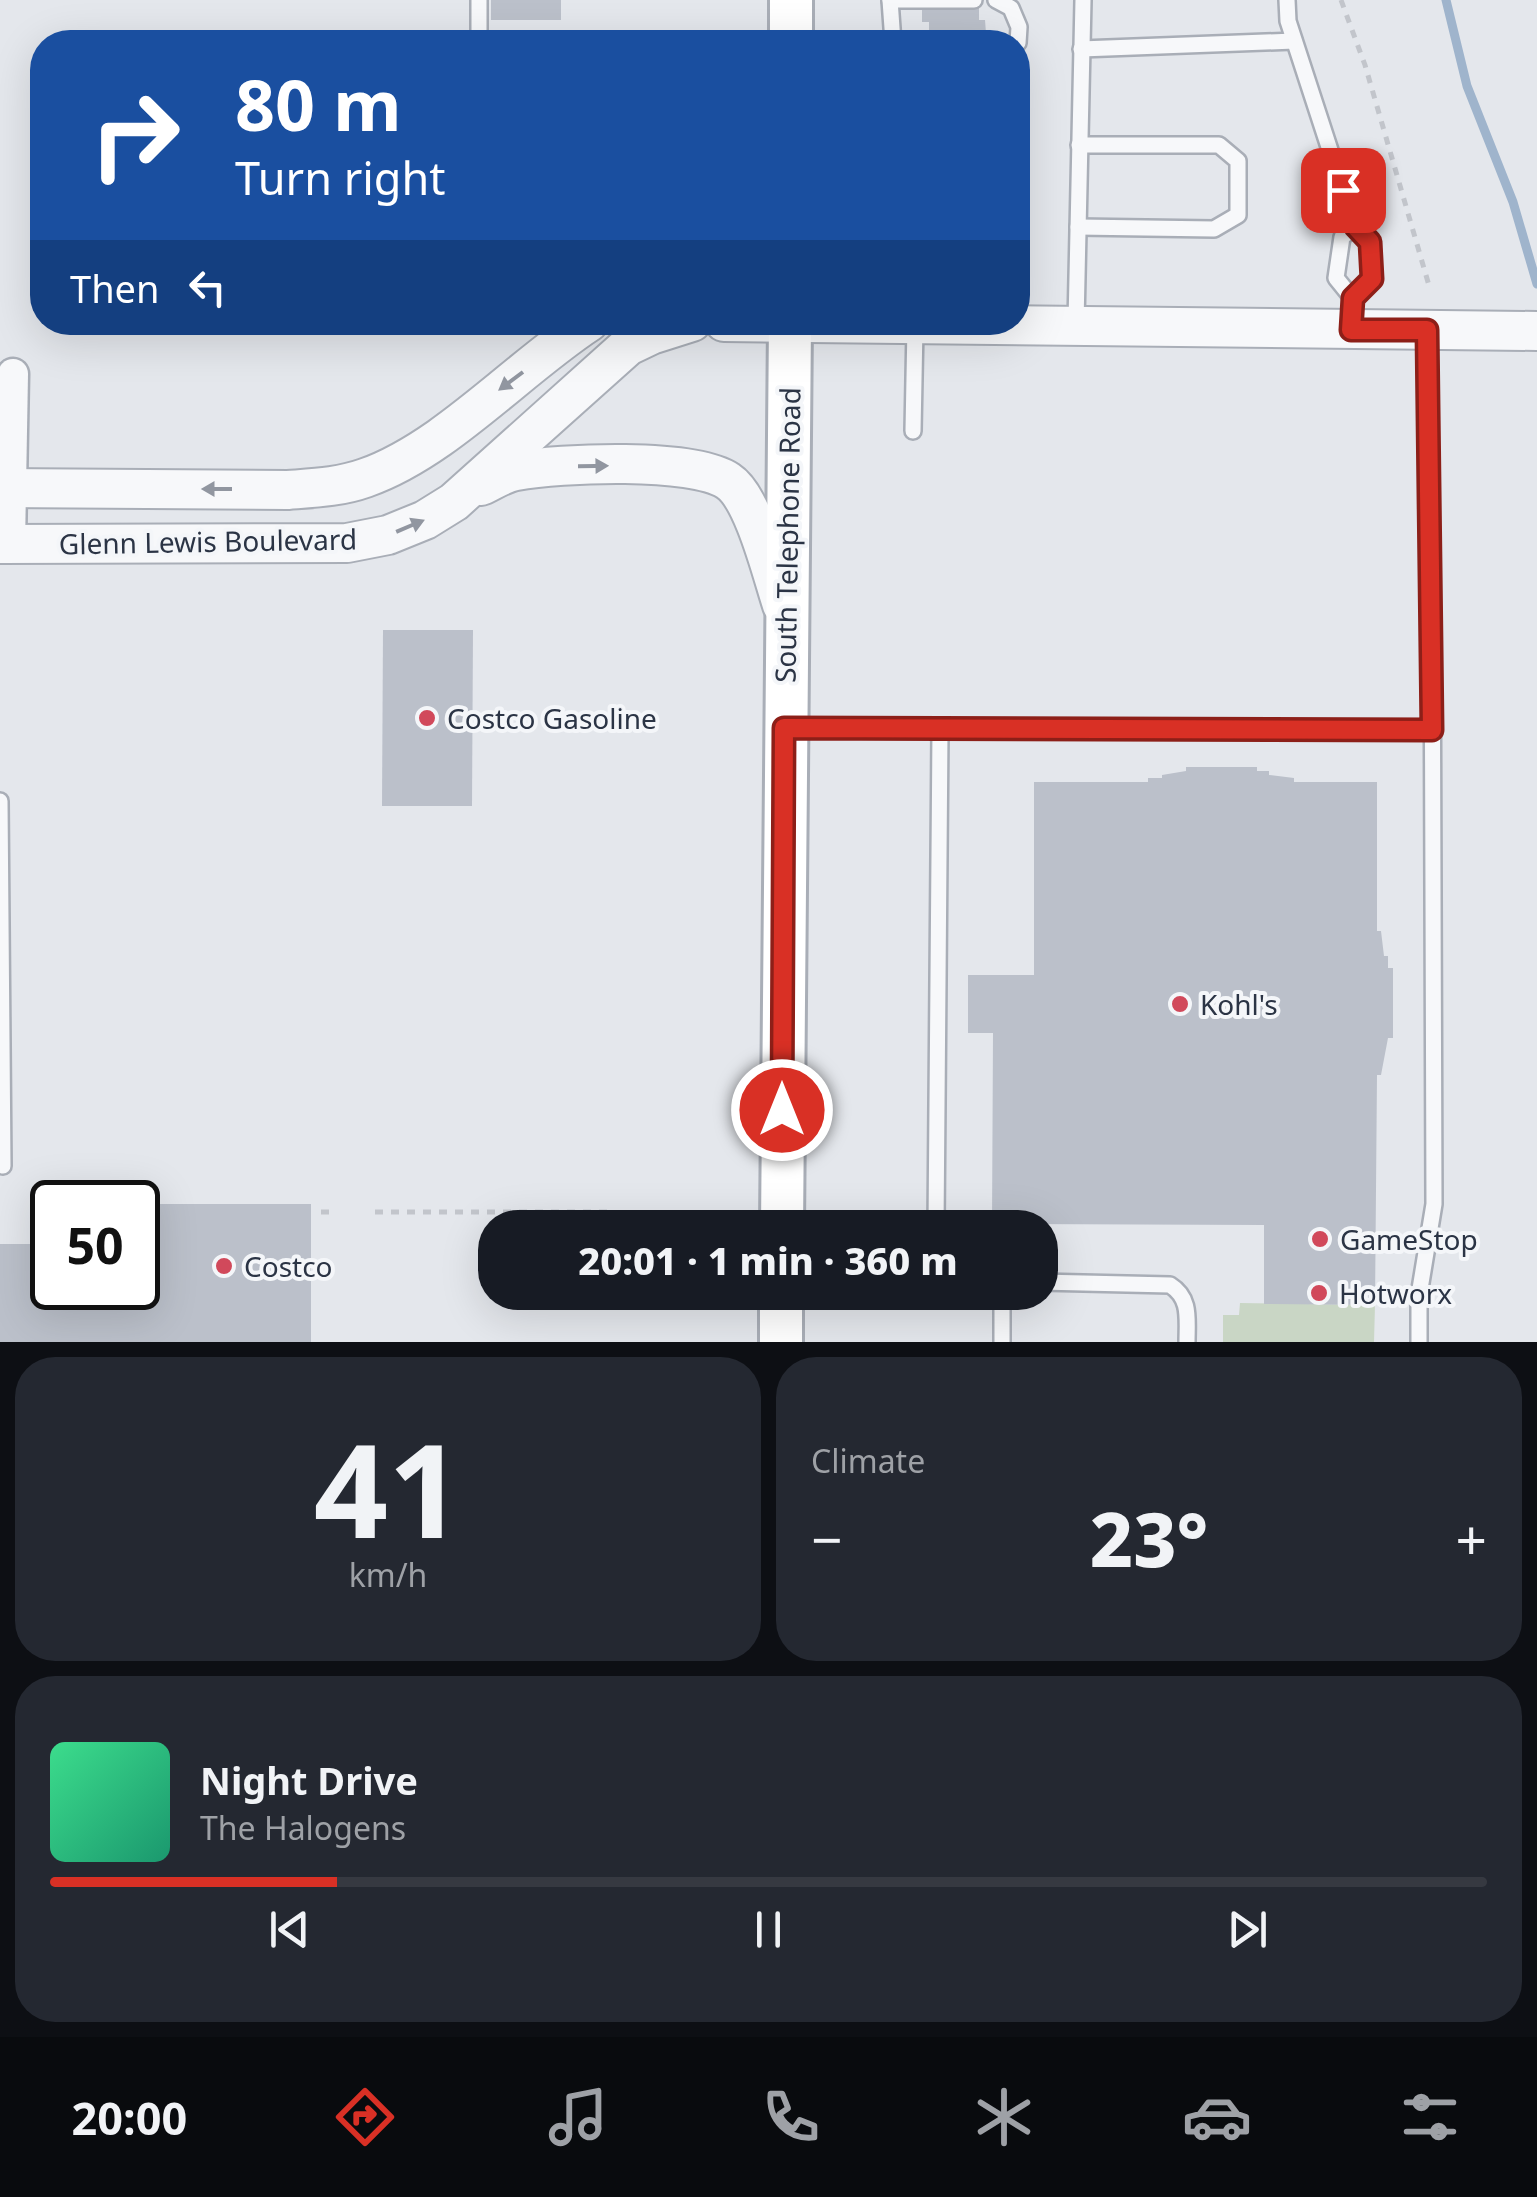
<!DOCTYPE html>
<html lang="en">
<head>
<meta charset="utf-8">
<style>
	:root { --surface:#171b24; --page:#242831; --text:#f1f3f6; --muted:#9ea1a6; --line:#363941; --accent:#d93025 }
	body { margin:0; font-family:"Noto Sans",sans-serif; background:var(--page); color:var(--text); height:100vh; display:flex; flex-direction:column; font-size:38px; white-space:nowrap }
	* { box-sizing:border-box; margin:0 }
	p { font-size:32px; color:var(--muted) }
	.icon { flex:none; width:55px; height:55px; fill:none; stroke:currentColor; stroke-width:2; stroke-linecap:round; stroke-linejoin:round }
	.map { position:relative; height:1342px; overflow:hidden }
	.details { display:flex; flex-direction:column; gap:15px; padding:15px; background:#0d0f14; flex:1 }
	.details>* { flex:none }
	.hud { position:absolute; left:30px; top:30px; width:1000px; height:305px; border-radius:40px; box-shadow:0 10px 40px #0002; background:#1a4fa0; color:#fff; overflow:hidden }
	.speed { position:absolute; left:30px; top:1180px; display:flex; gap:20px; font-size:50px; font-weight:700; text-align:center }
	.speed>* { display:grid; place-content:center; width:130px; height:130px; border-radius:50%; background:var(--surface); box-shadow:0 10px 40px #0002; line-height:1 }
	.speed .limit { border:5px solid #111; border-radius:15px; background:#fff; color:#111 }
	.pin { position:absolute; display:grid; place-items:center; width:85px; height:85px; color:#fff; margin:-42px; border-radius:20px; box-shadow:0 5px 15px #0006 }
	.me { position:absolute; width:110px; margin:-55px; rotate:0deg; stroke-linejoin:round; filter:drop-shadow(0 0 8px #0008) }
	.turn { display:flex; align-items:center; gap:35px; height:210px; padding:0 40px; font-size:45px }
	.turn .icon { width:130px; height:130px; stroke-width:2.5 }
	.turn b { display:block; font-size:70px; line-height:85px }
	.then { display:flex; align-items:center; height:95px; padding:0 40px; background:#0003; gap:20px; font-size:38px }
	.big { font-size:75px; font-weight:800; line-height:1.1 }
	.details .tile { flex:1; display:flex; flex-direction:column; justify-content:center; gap:15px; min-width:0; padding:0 35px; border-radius:40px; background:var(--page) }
	.details .dial { align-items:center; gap:0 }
	.dial b { font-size:130px; line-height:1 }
	.song { display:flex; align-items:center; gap:30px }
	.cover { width:120px; height:120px; border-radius:15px; background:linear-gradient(135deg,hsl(150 70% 55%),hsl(160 70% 35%)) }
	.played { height:10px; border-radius:5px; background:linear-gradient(90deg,var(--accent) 20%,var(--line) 20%) }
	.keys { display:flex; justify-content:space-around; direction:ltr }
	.heat { display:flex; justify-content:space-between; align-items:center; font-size:55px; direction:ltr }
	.details .tiles { flex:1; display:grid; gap:15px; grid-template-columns:1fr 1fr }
	.tile:last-child { grid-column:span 2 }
	.trip { position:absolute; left:478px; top:1210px; width:580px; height:100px; border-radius:40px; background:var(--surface); box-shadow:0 10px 40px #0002; font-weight:800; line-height:100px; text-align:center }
	.tabs { display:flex; height:160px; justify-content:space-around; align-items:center; background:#090b0e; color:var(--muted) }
	.tabs .icon { width:70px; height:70px }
	.tabs .current { color:var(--accent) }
	.tabs b { font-size:45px; color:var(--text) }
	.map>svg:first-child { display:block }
	.green { fill:#c9d6c5 }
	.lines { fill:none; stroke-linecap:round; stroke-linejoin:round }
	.stream { stroke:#9fb4cc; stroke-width:9 }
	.building { fill:#bbc0ca }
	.service-casing { stroke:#a9aeb7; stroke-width:20 }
	.minor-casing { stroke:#a9aeb7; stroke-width:35 }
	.tertiary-casing { stroke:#a9aeb7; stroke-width:42 }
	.secondary-casing { stroke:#a9aeb7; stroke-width:48 }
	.path { stroke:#c2c5cb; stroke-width:5; stroke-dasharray:8 8; stroke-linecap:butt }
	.service { stroke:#f7f8fa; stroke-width:15 }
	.minor { stroke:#f7f8fa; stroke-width:30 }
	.tertiary { stroke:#f7f8fa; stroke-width:38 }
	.secondary { stroke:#fff; stroke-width:42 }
	.oneway { fill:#9196a0 }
	.route-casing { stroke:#8d1f18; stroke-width:25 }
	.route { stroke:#d93025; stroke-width:18 }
	.poi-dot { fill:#d1495b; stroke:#f4f6f9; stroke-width:4 }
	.labels { text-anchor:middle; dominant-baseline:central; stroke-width:8; stroke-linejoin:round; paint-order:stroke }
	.street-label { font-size:28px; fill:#2b3445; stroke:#f4f6f9 }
	.poi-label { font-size:28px; fill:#2b3445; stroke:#f4f6f9; text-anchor:start }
</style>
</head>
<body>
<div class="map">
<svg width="1537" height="1342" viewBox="0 0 1537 1342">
	<rect width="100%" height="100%" fill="#e4e7ec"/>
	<path class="green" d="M1240,1303l135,2 -1,37h-151v-27h16z"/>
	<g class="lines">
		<path class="stream" d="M1446,0l21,86 46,116 24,82"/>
	</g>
	<g class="building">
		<rect x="491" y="0" width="70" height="20"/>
		<path d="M922,8h57v12h6l1,13h-57v-11h-7z"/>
		<path d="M1018,91h12l-1,139h-11z"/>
		<path d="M383,630h90l-1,176h-90z"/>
		<path d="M1186,767h71v4h12v4l25,3v4h83v149h4l3,25h4v12h5v70h-5l-7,37h-4l-2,230 -111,-1v-79l-272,-1 1,-191h-25v-58h66v-193h114v-4h14v-3l24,-4z"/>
		<path d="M138,1204h173v138h-311v-98h52v44h86z"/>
	</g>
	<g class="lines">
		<defs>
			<g id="service">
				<path d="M479,0v42"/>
				<path d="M890,0h84"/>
				<path d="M890,0l3,42"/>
				<path d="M996,0l15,8 8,19 -1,16"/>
				<path d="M1287,0l1,21 67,206"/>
				<path d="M1081,49l213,-8"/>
				<path d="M1078,227l136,2 24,-14v-54l-19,-16h-140"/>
				<path d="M1076,323l7,-323"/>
				<path d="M1351,330l2,-31 19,-20 -3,-37 -14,-15 -13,10 -6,41 17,21"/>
				<path d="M913,431l2,-105"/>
				<path d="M789,729l643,1"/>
				<path d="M0,801l3,365"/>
				<path d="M783,1226l106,2"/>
				<path d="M936,1228l4,-497"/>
				<path d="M1040,1282l130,3c21,13 17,34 17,57"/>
				<path d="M1002,1342v-50"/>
				<path d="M1419,1342v-47l15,-91 -2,-624 -5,-250"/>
			</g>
			<path id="minor" d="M10,544l3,-170"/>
			<g id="tertiary">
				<path d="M724,322l813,9"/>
				<path d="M481,486c11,-5 23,-13 35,-15 44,-8 176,-14 212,10 26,17 44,94 54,124"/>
				<path d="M0,488l288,2c26,-2 52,-3 77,-12 80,-28 152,-109 224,-156"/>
				<path d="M0,544l347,-1 41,-8 37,-15 29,-18 174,-156 23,-11 41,-13"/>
			</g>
			<g id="secondary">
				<path d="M791,0v42"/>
				<path d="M782,1228l8,-906"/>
				<path d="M781,1342v-50"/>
			</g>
		</defs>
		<use href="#service" class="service-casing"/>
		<use href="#minor" class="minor-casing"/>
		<use href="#tertiary" class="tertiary-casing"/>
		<use href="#secondary" class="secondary-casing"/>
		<g class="path">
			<path d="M1341,0l24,65 65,224"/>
			<path d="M321,1212h13"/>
			<path d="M375,1212h236"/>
		</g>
		<use href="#service" class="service"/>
		<use href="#minor" class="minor"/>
		<use href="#tertiary" class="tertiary"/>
		<use href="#secondary" class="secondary"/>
	</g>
	<defs><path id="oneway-solid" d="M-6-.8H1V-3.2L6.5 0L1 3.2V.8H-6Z" transform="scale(2.5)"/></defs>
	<g class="oneway">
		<use href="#oneway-solid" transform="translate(511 381) rotate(143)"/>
		<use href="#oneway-solid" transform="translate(593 466) rotate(-1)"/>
		<use href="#oneway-solid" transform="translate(217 489) rotate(-180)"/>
		<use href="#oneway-solid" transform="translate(410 526) rotate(-23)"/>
	</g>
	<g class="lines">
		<defs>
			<path id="route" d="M782,1110l2,-382 648,2 -5,-400h-76l2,-32 19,-19 -2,-37 -14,-15 -13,-37"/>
		</defs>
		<use href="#route" class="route-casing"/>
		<use href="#route" class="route"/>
	</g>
	<g class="poi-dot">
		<circle cx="427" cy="718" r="10"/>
		<circle cx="1180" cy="1004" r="10"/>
		<circle cx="1320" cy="1239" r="10"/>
		<circle cx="224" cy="1266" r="10"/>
		<circle cx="1319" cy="1293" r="10"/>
	</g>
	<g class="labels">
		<g class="street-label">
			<text transform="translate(787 535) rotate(-89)">South Telephone Road</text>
			<text transform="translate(208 541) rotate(-1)">Glenn Lewis Boulevard</text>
		</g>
		<g class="poi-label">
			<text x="447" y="718">Costco Gasoline</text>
			<text x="1200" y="1004">Kohl's</text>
			<text x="1340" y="1239">GameStop</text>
			<text x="244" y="1266">Costco</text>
			<text x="1339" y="1293">Hotworx</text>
		</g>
	</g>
</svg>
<div class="speed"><div class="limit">50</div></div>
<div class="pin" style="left:1343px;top:190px;background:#d93025"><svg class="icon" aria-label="arrive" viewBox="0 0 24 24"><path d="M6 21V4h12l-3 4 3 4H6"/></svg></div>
<svg class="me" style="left:782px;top:1110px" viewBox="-20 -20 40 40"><circle r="17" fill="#d93025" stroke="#fff" stroke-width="3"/><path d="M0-11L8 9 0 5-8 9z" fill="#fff"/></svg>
<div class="trip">20:01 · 1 min · 360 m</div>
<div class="hud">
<div class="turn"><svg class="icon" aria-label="right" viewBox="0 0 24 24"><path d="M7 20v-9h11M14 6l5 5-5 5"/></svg><div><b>80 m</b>Turn right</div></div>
<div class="then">Then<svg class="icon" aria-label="left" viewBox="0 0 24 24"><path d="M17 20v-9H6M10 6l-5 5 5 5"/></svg></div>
</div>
</div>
<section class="details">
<div class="tiles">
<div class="tile dial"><b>41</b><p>km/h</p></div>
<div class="tile"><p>Climate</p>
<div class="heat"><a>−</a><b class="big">23°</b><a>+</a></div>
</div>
<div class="tile">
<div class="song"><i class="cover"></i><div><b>Night Drive</b><p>The Halogens</p></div></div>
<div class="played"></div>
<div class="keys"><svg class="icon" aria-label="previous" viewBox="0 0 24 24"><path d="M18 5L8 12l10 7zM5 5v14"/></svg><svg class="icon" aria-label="pause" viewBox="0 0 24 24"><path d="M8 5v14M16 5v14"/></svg><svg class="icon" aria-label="next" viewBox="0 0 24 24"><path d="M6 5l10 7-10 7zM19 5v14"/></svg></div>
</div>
</div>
</section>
<nav class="tabs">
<b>20:00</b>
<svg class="icon current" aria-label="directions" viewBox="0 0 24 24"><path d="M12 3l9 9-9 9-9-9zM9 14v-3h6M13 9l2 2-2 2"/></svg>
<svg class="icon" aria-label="music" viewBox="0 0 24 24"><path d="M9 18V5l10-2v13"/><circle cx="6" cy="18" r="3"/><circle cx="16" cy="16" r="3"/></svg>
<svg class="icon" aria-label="phone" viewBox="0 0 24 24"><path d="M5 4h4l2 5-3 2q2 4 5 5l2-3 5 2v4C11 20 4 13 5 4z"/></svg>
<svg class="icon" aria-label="climate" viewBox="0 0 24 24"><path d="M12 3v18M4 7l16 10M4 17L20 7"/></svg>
<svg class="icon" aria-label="car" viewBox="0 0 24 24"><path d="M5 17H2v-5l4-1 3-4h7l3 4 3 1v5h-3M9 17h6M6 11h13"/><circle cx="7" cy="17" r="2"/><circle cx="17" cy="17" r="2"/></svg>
<svg class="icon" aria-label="filters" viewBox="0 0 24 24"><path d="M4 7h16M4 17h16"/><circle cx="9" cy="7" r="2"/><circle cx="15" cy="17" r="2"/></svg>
</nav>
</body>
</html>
